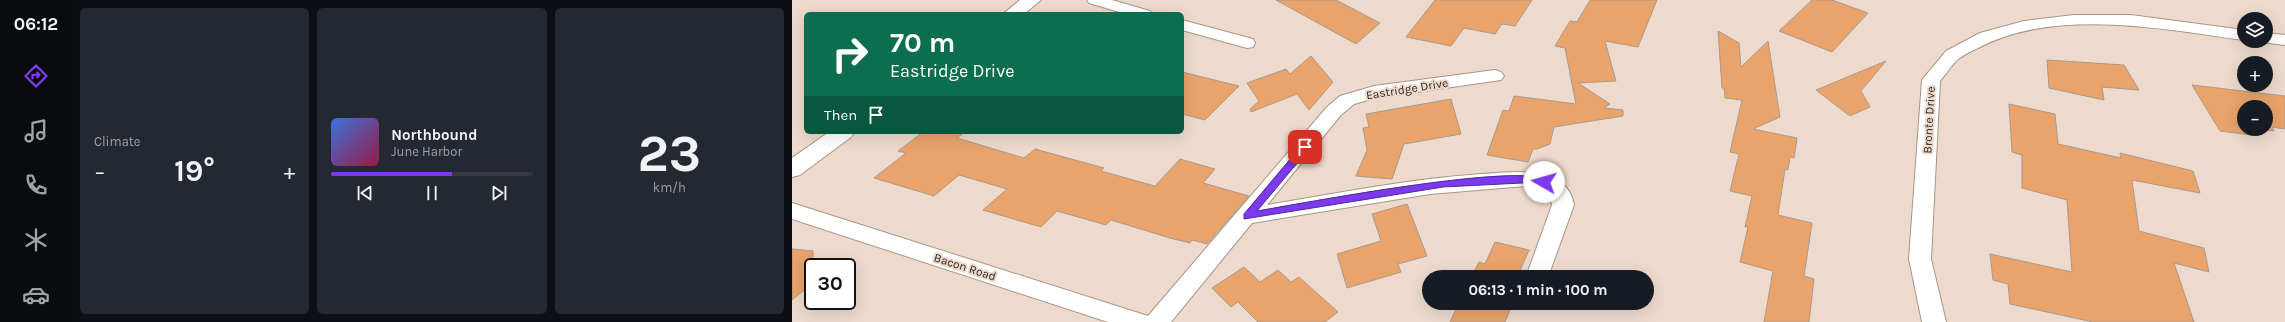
<!DOCTYPE html>
<html lang="en">
<head>
<meta charset="utf-8">
<style>
	:root { --surface:#171b24; --page:#242831; --text:#f1f3f6; --muted:#9ea1a6; --line:#363941; --accent:#7c3aed }
	body { margin:0; font-family:Karla,sans-serif; background:var(--page); color:var(--text); height:100vh; display:flex; flex-direction:column; font-size:15px; white-space:nowrap }
	* { box-sizing:border-box; margin:0 }
	p { font-size:13px; color:var(--muted) }
	.icon { flex:none; width:22px; height:22px; fill:none; stroke:currentColor; stroke-width:2; stroke-linecap:round; stroke-linejoin:round }
	.map { position:relative; flex:1; overflow:hidden }
	.panel { display:flex; flex-direction:column; gap:8px; padding:8px; background:#0d0f14; width:720px }
	.panel>* { flex:none }
	.top-card { position:absolute; left:12px; top:12px; width:380px; height:122px; border-radius:6px; box-shadow:0 4px 16px #0002; background:#0b6e4f; color:#fff; overflow:hidden }
	.buttons { position:absolute; left:1445px; top:12px; display:grid; gap:8px }
	.buttons a { display:grid; place-items:center; width:36px; height:36px; border-radius:50%; background:var(--surface); box-shadow:0 4px 16px #0002; font-size:20px }
	.speed { position:absolute; left:12px; top:258px; display:flex; gap:8px; font-size:20px; font-weight:700; text-align:center }
	.speed>* { display:grid; place-content:center; width:52px; height:52px; border-radius:50%; background:var(--surface); box-shadow:0 4px 16px #0002; line-height:1 }
	.speed .limit { border:2px solid #111; border-radius:6px; background:#fff; color:#111 }
	.pin { position:absolute; display:grid; place-items:center; width:34px; height:34px; color:#fff; margin:-17px; border-radius:8px; box-shadow:0 2px 6px #0006 }
	.me { position:absolute; width:44px; margin:-22px; rotate:277deg; stroke-linejoin:round; filter:drop-shadow(0 0 3px #0008) }
	.turn { display:flex; align-items:center; gap:14px; height:84px; padding:0 20px; font-size:18px }
	.turn .icon { width:52px; height:52px; stroke-width:2.5 }
	.turn b { display:block; font-size:28px; line-height:34px }
	.then { display:flex; align-items:center; height:38px; padding:0 20px; background:#0003; gap:8px; font-size:15px }
	.big { font-size:30px; font-weight:700; line-height:1.1 }
	.panel .tile { flex:1; display:flex; flex-direction:column; justify-content:center; gap:6px; min-width:0; padding:0 14px; border-radius:6px; background:var(--page) }
	.panel .dial { align-items:center; gap:0 }
	.dial b { font-size:52px; line-height:1 }
	.song { display:flex; align-items:center; gap:12px }
	.cover { width:48px; height:48px; border-radius:6px; background:linear-gradient(135deg,hsl(220 70% 55%),hsl(340 70% 35%)) }
	.played { height:4px; border-radius:2px; background:linear-gradient(90deg,var(--accent) 60%,var(--line) 60%) }
	.keys { display:flex; justify-content:space-around; direction:ltr }
	.heat { display:flex; justify-content:space-between; align-items:center; font-size:22px; direction:ltr }
	.panel .tiles { flex:1; display:grid; gap:8px; grid-template-columns:repeat(3,1fr) }
	.trip { position:absolute; left:630px; top:270px; width:232px; height:40px; border-radius:20px; background:var(--surface); box-shadow:0 4px 16px #0002; font-weight:700; line-height:40px; text-align:center }
	main { display:flex; flex:1; min-height:0 }
	.dock { display:flex; flex-direction:column; width:72px; justify-content:space-around; align-items:center; background:#090b0e; color:var(--muted) }
	.dock .icon { width:28px; height:28px }
	.dock .on { color:var(--accent) }
	.dock b { font-size:18px; color:var(--text) }
	.map>svg:first-child { display:block }
	.building { fill:#e9a36b; stroke:#ab998b }
	.lines { fill:none; stroke-linecap:round; stroke-linejoin:round }
	.minor-casing { stroke:#a79688; stroke-width:2 }
	.tertiary-casing { stroke:#a79688; stroke-width:2 }
	.minor { fill:#fff; fill-rule:evenodd }
	.tertiary { fill:#fff; fill-rule:evenodd }
	.route { fill:#7c3aed; stroke:#51269a }
	.labels { text-anchor:middle; dominant-baseline:central; stroke-width:4; stroke-linejoin:round; paint-order:stroke }
	.street-label { font-size:12px; fill:#302923; stroke:#eddacc }
</style>
</head>
<body>
<main>
<nav class="dock">
<b>06:12</b>
<svg class="icon on" aria-label="directions" viewBox="0 0 24 24"><path d="M12 3l9 9-9 9-9-9zM9 14v-3h6M13 9l2 2-2 2"/></svg>
<svg class="icon" aria-label="music" viewBox="0 0 24 24"><path d="M9 18V5l10-2v13"/><circle cx="6" cy="18" r="3"/><circle cx="16" cy="16" r="3"/></svg>
<svg class="icon" aria-label="phone" viewBox="0 0 24 24"><path d="M5 4h4l2 5-3 2q2 4 5 5l2-3 5 2v4C11 20 4 13 5 4z"/></svg>
<svg class="icon" aria-label="climate" viewBox="0 0 24 24"><path d="M12 3v18M4 7l16 10M4 17L20 7"/></svg>
<svg class="icon" aria-label="car" viewBox="0 0 24 24"><path d="M5 17H2v-5l4-1 3-4h7l3 4 3 1v5h-3M9 17h6M6 11h13"/><circle cx="7" cy="17" r="2"/><circle cx="17" cy="17" r="2"/></svg>
</nav>
<section class="panel">
<div class="tiles">
<div class="tile"><p>Climate</p>
<div class="heat"><a>−</a><b class="big">19°</b><a>+</a></div>
</div>
<div class="tile">
<div class="song"><i class="cover"></i><div><b>Northbound</b><p>June Harbor</p></div></div>
<div class="played"></div>
<div class="keys"><svg class="icon" aria-label="previous" viewBox="0 0 24 24"><path d="M18 5L8 12l10 7zM5 5v14"/></svg><svg class="icon" aria-label="pause" viewBox="0 0 24 24"><path d="M8 5v14M16 5v14"/></svg><svg class="icon" aria-label="next" viewBox="0 0 24 24"><path d="M6 5l10 7-10 7zM19 5v14"/></svg></div>
</div>
<div class="tile dial"><b>23</b><p>km/h</p></div>
</div>
</section>
<div class="map">
<svg width="1493" height="322" viewBox="0 0 1493 322">
	<rect width="100%" height="100%" fill="#eddacc"/>
	<g class="building">
		<path d="M484,0h60l44,23 -24,21z"/>
		<path d="M643,0h97l-17,26 -13,-2 -7,10 -31,-6 -13,18 -45,-9z"/>
		<path d="M798,0h67l-19,47 -33,-6 11,40 -38,2 32,21 -6,4 19,2v6l-69,11 -4,17 -13,5h-4l-5,13 -41,-7 16,-45 6,1 5,-15 62,8 -11,-56 -10,-2 15,-25 7,1z"/>
		<path d="M1020,0h20l36,13 -36,39 -53,-21z"/>
		<path d="M926,31l21,12 2,24 27,-26 12,76 -27,12 44,9 -3,20 -4,-1 -2,13 -3,-1 -7,46 34,8 -8,53 10,3 -5,43h-45l9,-51 -33,-9 8,-35h-3l7,-31 -22,-5 9,-37 -9,-2 12,-52 -17,-2 -1,-10h-2z"/>
		<path d="M519,56l22,26 -24,28 -12,-16 -46,18 -1,-3 9,-8 -12,-18 39,-14 4,5z"/>
		<path d="M1255,60l77,5 15,25 -37,-3 2,13 -55,-12z"/>
		<path d="M1094,61l-25,30 9,16 -20,9 -34,-26z"/>
		<path d="M390,72l57,14 -34,34 -23,-6z"/>
		<path d="M1400,85l93,11v33l-13,-2 2,4 -15,-2h7v-22h-22v22h3l4,6 -31,-4z"/>
		<path d="M659,99l10,35 -57,10 -12,35 -36,-3 11,-26 -4,-22 6,-1 -3,-13z"/>
		<path d="M1217,104l46,10 3,30 63,14 -1,-5 73,18 7,22 -68,-13 7,51 65,17 5,24 -35,-9 20,59h-101l-83,-18 -2,-20 -15,-4 -3,-26 82,18 -5,-72 -45,-12v-33l-10,-3z"/>
		<path d="M131,132h42l-8,6 67,20 11,-9 69,19 -3,3 54,15 25,-27 35,10 -12,14 46,13 -42,48 -15,-4 -2,3 -20,-5 -59,-18 -5,5 -49,-14 -16,16 -58,-17 24,-21 -48,-14 -25,21 -60,-18 32,-25 -8,-2z"/>
		<path d="M615,204l20,52 -29,8 3,8 -54,16 -10,-34 44,-13 -9,-27z"/>
		<path d="M703,242l34,8 -10,23 6,1 -1,3h-53l8,-15 6,2z"/>
		<path d="M0,249l21,2v32l-21,17z"/>
		<path d="M452,267l16,15 18,-12 13,12 8,-5 39,35 -13,10h-67l-20,-20 -7,5 -19,-19z"/>
		<path d="M667,303h54l-8,19h-55z"/>
	</g>
	<g class="lines">
		<defs>
			<g id="minor">
				<path d="M295,0h25l38,11 2,3h-26l-37,-11z"/>
				<path d="M1282,15h57l113,15v10c-82,-11 -189,-33 -266,8 -6,3 -15,7 -21,12 -6,6 -11,14 -17,21l-9,178 15,63h-24l-13,-63 13,-179 24,-29 34,-18 44,-12z"/>
				<path d="M390,20l71,19 2,4 -2,4 -6,1 -65,-18z"/>
				<path d="M1474,33l19,2v10l-25,-3 6,-1z"/>
				<path d="M703,70l6,2 3,4 -3,4 -126,18 -21,6 -13,11 -74,90c71,-12 142,-26 214,-31 24,-1 51,-6 74,5 11,5 17,15 19,26l-26,72h-22l26,-72c-2,-14 -13,-18 -26,-19l-96,8 -178,29 -81,99h-63l-316,-103v-16l356,113 179,-209 13,-11 34,-10z"/>
			</g>
			<g id="tertiary">
				<path d="M228,0h21l-17,14h-21z"/>
				<path d="M37,132h26l-4,5 -51,38 -8,2v-19z"/>
			</g>
		</defs>
		<use href="#minor" class="minor-casing"/>
		<use href="#tertiary" class="tertiary-casing"/>
		<use href="#minor" class="minor"/>
		<use href="#tertiary" class="tertiary"/>
	</g>
	<path class="route" d="M513,144l5,3 -1,2 -52,62c36,-6 276,-52 292,-29l-5,4 -22,-3 -79,4 -199,32v-5l58,-69z"/>
	<g class="labels">
		<g class="street-label">
			<text transform="translate(615 89) rotate(-9)">Eastridge Drive</text>
			<text transform="translate(1137 120) rotate(-87)">Bronte Drive</text>
			<text transform="translate(173 267) rotate(18)">Bacon Road</text>
		</g>
	</g>
</svg>
<div class="buttons">
<a><svg class="icon" aria-label="layers" viewBox="0 0 24 24"><path d="M12 4l9 5-9 5-9-5zM3 14l9 5 9-5"/></svg></a>
<a>+</a>
<a>−</a>
</div>
<div class="speed"><div class="limit">30</div></div>
<div class="pin" style="left:513px;top:147px;background:#d93025"><svg class="icon" aria-label="arrive" viewBox="0 0 24 24"><path d="M6 21V4h12l-3 4 3 4H6"/></svg></div>
<svg class="me" style="left:752px;top:182px" viewBox="-20 -20 40 40"><circle r="19" fill="#fff"/><path d="M0-13L10 11 0 6-10 11z" fill="#7c3aed"/></svg>
<div class="trip">06:13 · 1 min · 100 m</div>
<div class="top-card">
<div class="turn"><svg class="icon" aria-label="right" viewBox="0 0 24 24"><path d="M7 20v-9h11M14 6l5 5-5 5"/></svg><div><b>70 m</b>Eastridge Drive</div></div>
<div class="then">Then<svg class="icon" aria-label="arrive" viewBox="0 0 24 24"><path d="M6 21V4h12l-3 4 3 4H6"/></svg></div>
</div>
</div>
</main>
</body>
</html>
